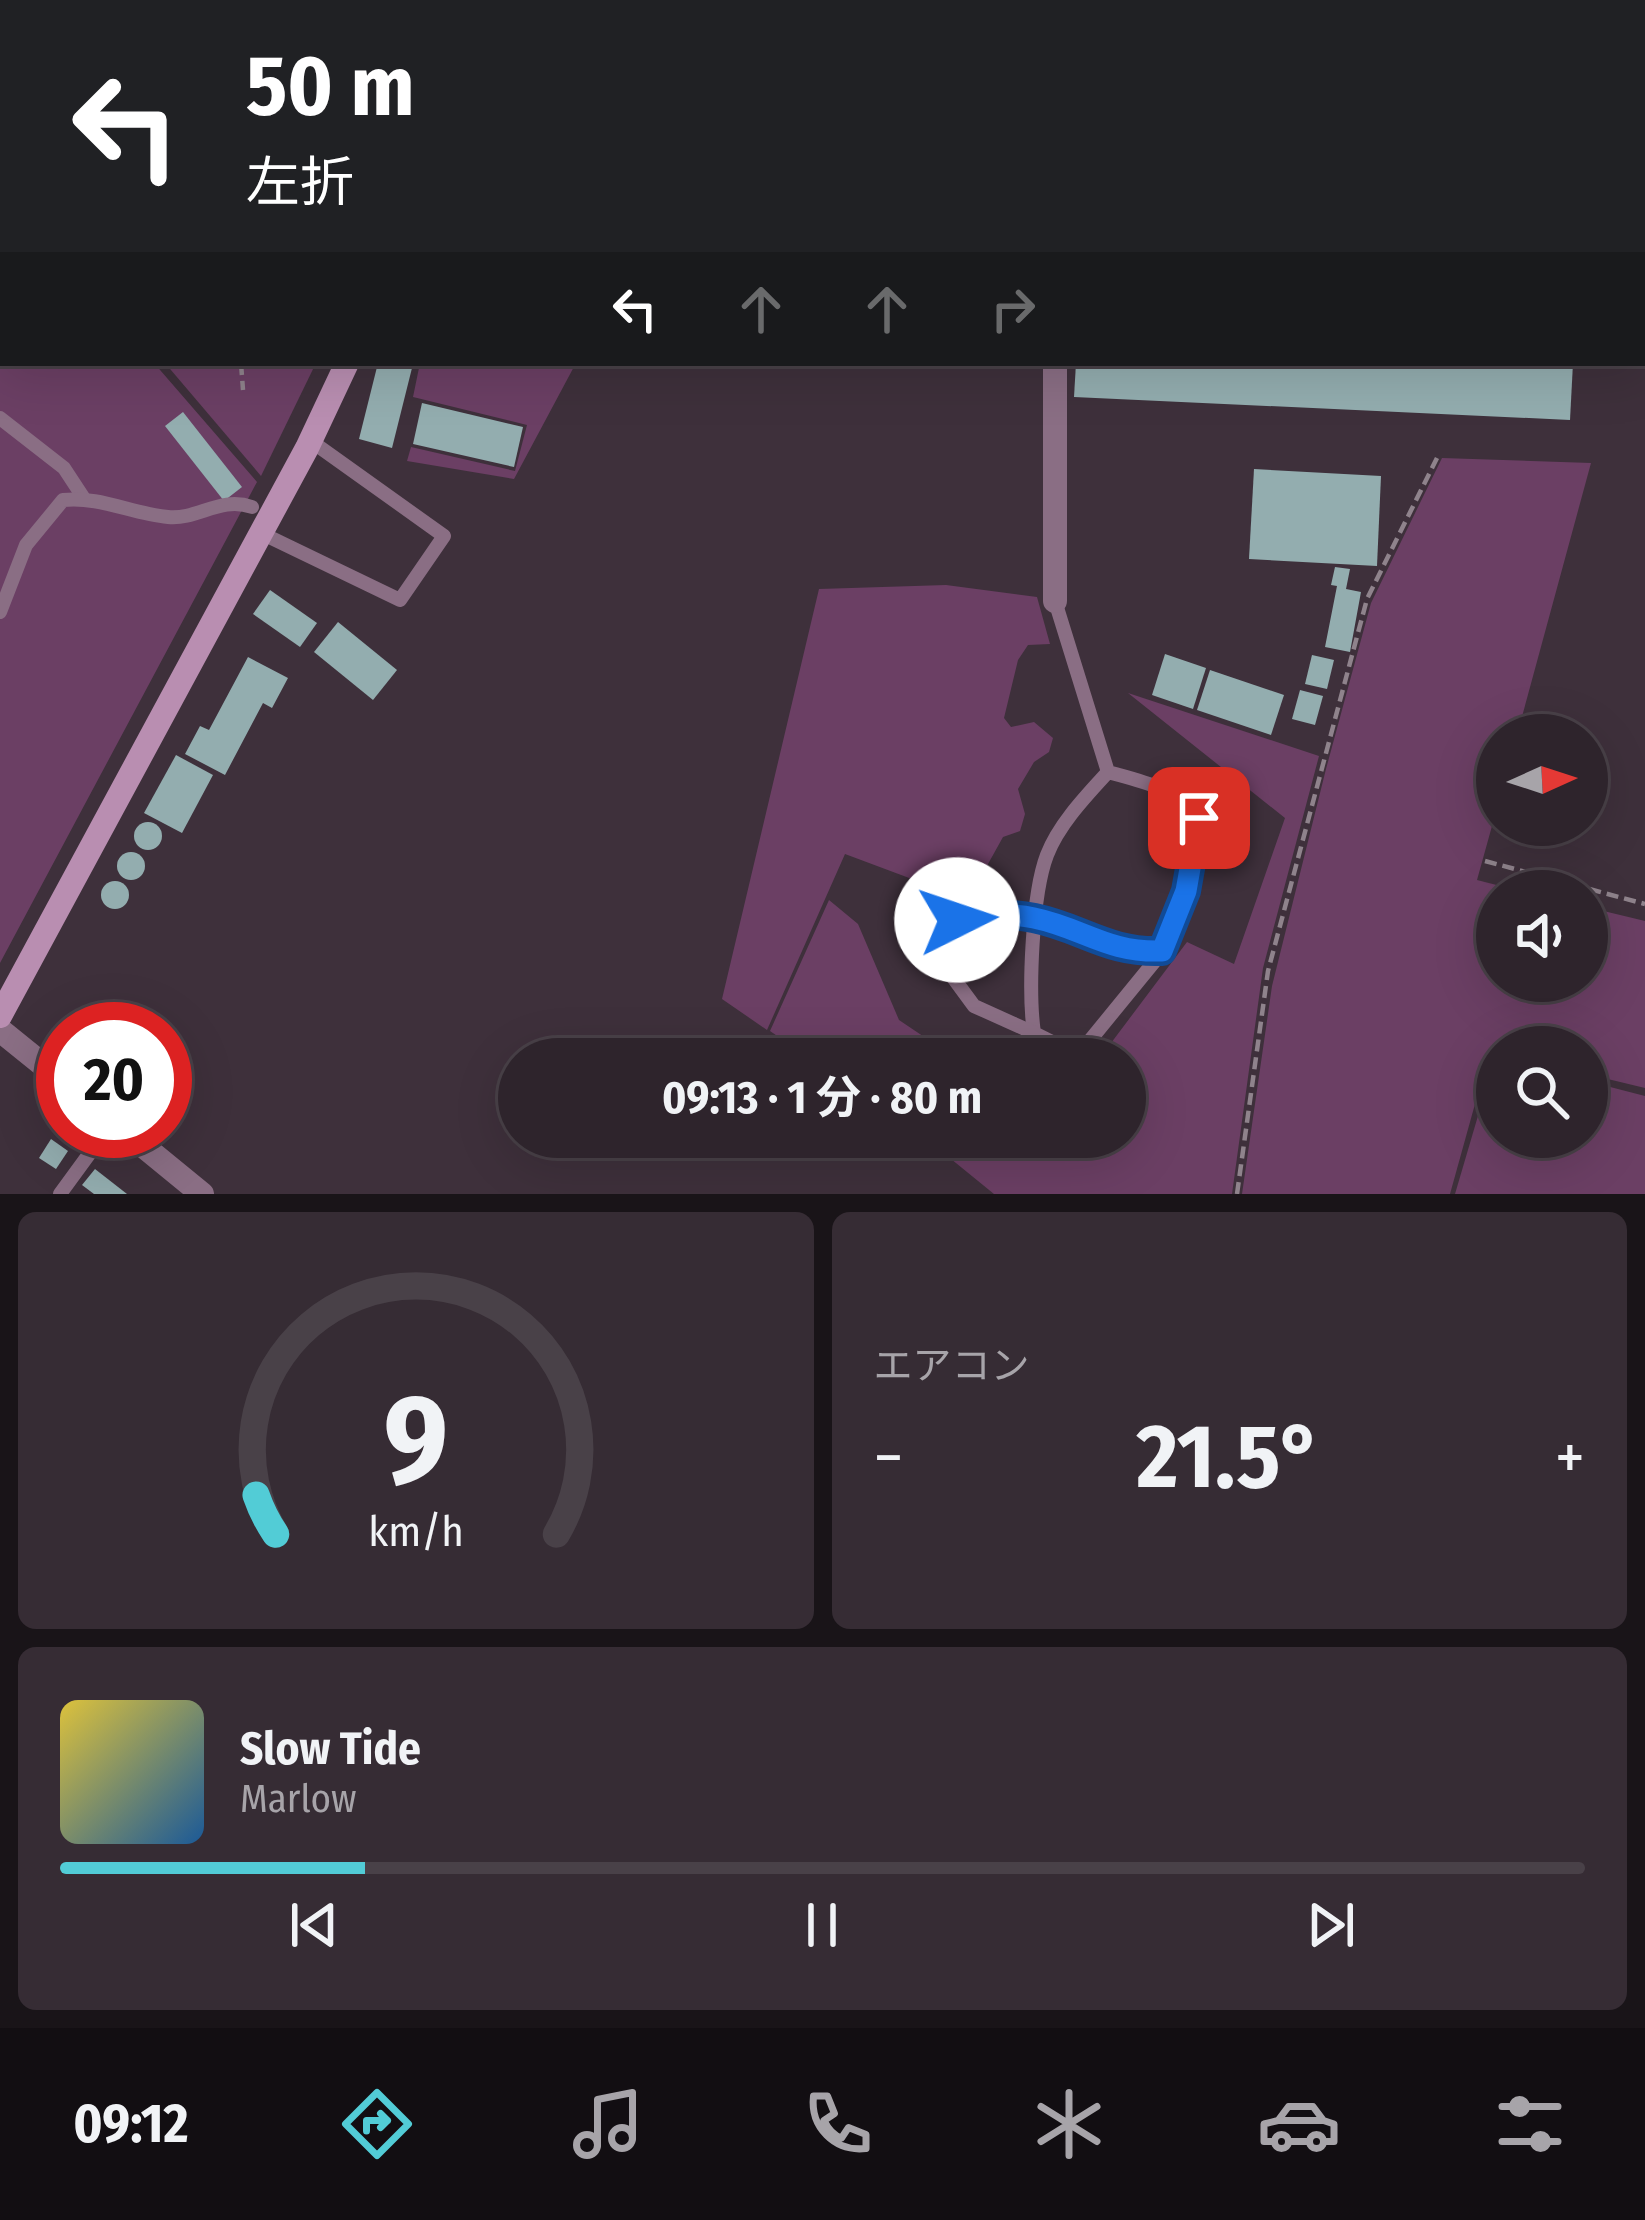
<!DOCTYPE html>
<html lang="ja">
<head>
<meta charset="utf-8">
<style>
	:root { --surface:#2e242c; --page:#362c34; --text:#f1f3f6; --muted:#a7a4a9; --line:#494148; --accent:#52ccd6 }
	body { margin:0; font-family:"Fira Sans Condensed","Noto Sans JP",sans-serif; background:var(--page); color:var(--text); height:100vh; display:flex; flex-direction:column; font-size:45px; white-space:nowrap }
	* { box-sizing:border-box; margin:0 }
	p { font-size:39px; color:var(--muted) }
	.icon { flex:none; width:66px; height:66px; fill:none; stroke:currentColor; stroke-width:2; stroke-linecap:round; stroke-linejoin:round }
	.map { position:relative; height:1194px; overflow:hidden }
	.side { display:flex; flex-direction:column; gap:18px; padding:18px; background:#191418; flex:1 }
	.side>* { flex:none }
	.guide { position:absolute; left:0px; top:0px; width:1647px; height:366px; box-shadow:0 12px 48px #0002,0 0 0 3px var(--line); background:#202124; color:#fff; overflow:hidden }
	.needle { width:78px; rotate:87deg }
	.buttons { position:absolute; left:1476px; top:714px; display:grid; gap:24px }
	.buttons a { display:grid; place-items:center; width:132px; height:132px; border-radius:50%; background:var(--surface); box-shadow:0 12px 48px #0002,0 0 0 3px var(--line); font-size:60px }
	.speed { position:absolute; left:36px; top:1002px; display:flex; gap:24px; font-size:60px; font-weight:700; text-align:center }
	.speed>* { display:grid; place-content:center; width:156px; height:156px; border-radius:50%; background:var(--surface); box-shadow:0 12px 48px #0002,0 0 0 3px var(--line); line-height:1 }
	.speed .limit { border:18px solid #d22; background:#fff; color:#111 }
	.pin { position:absolute; display:grid; place-items:center; width:102px; height:102px; color:#fff; margin:-51px; border-radius:24px; box-shadow:0 6px 18px #0006 }
	.me { position:absolute; width:132px; margin:-66px; rotate:86deg; stroke-linejoin:round; filter:drop-shadow(0 0 9px #0008) }
	.turn { display:flex; align-items:center; gap:42px; height:252px; padding:0 48px; font-size:54px }
	.turn .icon { width:156px; height:156px; stroke-width:2.5 }
	.turn b { display:block; font-size:84px; line-height:102px }
	.lanes { display:flex; align-items:center; height:114px; padding:0 48px; background:#0003; justify-content:center; gap:60px; direction:ltr }
	.lanes .off { opacity:.35 }
	.big { font-size:90px; font-weight:700; line-height:1.1 }
	.side .widget { flex:1; display:flex; flex-direction:column; justify-content:center; gap:18px; min-width:0; padding:0 42px; border-radius:18px; background:var(--page) }
	.side .dial { align-items:center; gap:0 }
	.dial svg { height:312px; overflow:visible; fill:none; stroke:var(--line); stroke-width:7; stroke-linecap:round; text-anchor:middle }
	.dial text { fill:var(--text); stroke:none }
	.song { display:flex; align-items:center; gap:36px }
	.cover { width:144px; height:144px; border-radius:18px; background:linear-gradient(135deg,hsl(50 70% 55%),hsl(210 70% 35%)) }
	.played { height:12px; border-radius:6px; background:linear-gradient(90deg,var(--accent) 20%,var(--line) 20%) }
	.keys { display:flex; justify-content:space-around; direction:ltr }
	.heat { display:flex; justify-content:space-between; align-items:center; font-size:66px; direction:ltr }
	.side .tiles { flex:1; display:grid; gap:18px; grid-template-columns:1fr 1fr }
	.widget:last-child { grid-column:span 2 }
	.trip { position:absolute; left:498px; top:1038px; width:648px; height:120px; border-radius:60px; background:var(--surface); box-shadow:0 12px 48px #0002,0 0 0 3px var(--line); font-weight:700; line-height:120px; text-align:center }
	.tab-bar { display:flex; height:192px; justify-content:space-around; align-items:center; background:#120e12; color:var(--muted) }
	.tab-bar .icon { width:84px; height:84px }
	.tab-bar .selected { color:var(--accent) }
	.tab-bar b { font-size:54px; color:var(--text) }
	.map>svg:first-child { display:block }
	.green { fill:#6b3f64 }
	.building { fill:#93adaf }
	.lines { fill:none; stroke-linecap:round; stroke-linejoin:round }
	.path { stroke:#8f838c; stroke-width:4.5; stroke-dasharray:12 6; stroke-linecap:butt }
	.lane { stroke:#8a6e84; stroke-width:14 }
	.street { stroke:#8a6e84; stroke-width:24 }
	.secondary { stroke:#b98eb1; stroke-width:24 }
	.route-casing { stroke:#114b97; stroke-width:30 }
	.route { stroke:#1a73e8; stroke-width:21 }
</style>
</head>
<body>
<div class="map">
<svg width="1645" height="1194" viewBox="0 0 1645 1194">
	<rect width="100%" height="100%" fill="#3e303b"/>
	<g class="green">
		<path d="M0,53l3,310h151l103,119 -257,481z"/>
		<path d="M165,363h151l-55,113z"/>
		<path d="M420,363h156l-62,116 -107,-18 4,-14 104,24 12,-46 -114,-28z"/>
		<path d="M1442,458l149,5 -74,272h-20v73l-20,72 43,11h-23v90h90v-74l58,14v167l-58,-14v-27h-90v4l-7,-1 -40,144h-208l30,-208 54,-217 45,-166z"/>
		<path d="M946,585l91,12 13,47 -22,1 -10,15 -14,58 7,9 23,-5 19,16 -4,14 -15,10 -16,27 7,25 -5,17 -17,6 -35,63 -123,-46 -78,176 -45,-31 97,-410z"/>
		<path d="M1128,693l191,63 -56,212 -31,226h-238l-70,-57h134l13,9 54,-9v-78h-26l88,-117 47,22 51,-146z"/>
		<path d="M829,900l29,24 41,96 58,39h-146l-41,-28z"/>
		<path d="M1495,1058l2,79h90v-56l58,15v98h-190z"/>
	</g>
	<g class="building">
		<path d="M378,363l35,1 -21,84 -33,-9z"/>
		<path d="M1076,363h497l-3,57 -496,-23z"/>
		<path d="M422,403l101,24 -9,40 -101,-23z"/>
		<path d="M183,412l59,75 -18,14 -59,-75z"/>
		<path d="M1254,469l127,7 -4,90 -128,-7z"/>
		<path d="M1335,567l15,2 -4,20 15,3 -11,60 -25,-5 12,-61 -6,-1z"/>
		<path d="M270,590l47,33 -17,24 -47,-33z"/>
		<path d="M338,622l59,48 -24,30 -59,-48z"/>
		<path d="M1165,654l41,14 -13,41 -41,-14z"/>
		<path d="M1312,655l22,5 -7,29 -22,-5z"/>
		<path d="M248,657l40,21 -16,30 -9,-5 -38,72 -40,-21 15,-28 9,4z"/>
		<path d="M1210,670l74,25 -13,40 -74,-25z"/>
		<path d="M1300,690l23,6 -8,29 -23,-6z"/>
		<path d="M176,755l37,20 -31,58 -38,-20z"/>
		<circle cx="148" cy="836" r="14"/>
		<circle cx="131" cy="866" r="14"/>
		<circle cx="115" cy="895" r="14"/>
		<path d="M51,1139l17,12 -12,18 -17,-11z"/>
		<path d="M95,1169l32,25h-33l-12,-9z"/>
	</g>
	<g class="lines">
		<g class="path">
			<path d="M2,0l1,6"/>
			<path d="M241,363l2,27"/>
			<path d="M1485,861l160,43"/>
			<path d="M1237,1194l31,-223 99,-372 70,-141"/>
		</g>
		<g class="lane">
			<path d="M278,0l3,3"/>
			<path d="M0,418l64,50 19,29"/>
			<path d="M261,533l139,67 44,-64 -133,-95"/>
			<path d="M1055,601l53,171c33,9 71,17 91,46l-13,73 -23,60 -85,104 -44,-22c-6,-41 -2,-139 13,-178 12,-31 39,-59 61,-83"/>
			<path d="M0,612l26,-67 37,-45c37,-4 69,14 105,17 30,3 52,-21 84,-10"/>
			<path d="M1034,1033l-60,-27 -25,-34 -26,-50c38,-2 76,-13 113,-4 49,12 72,35 127,33"/>
			<path d="M60,1194l46,-63"/>
		</g>
		<g class="street">
			<path d="M1036,0l1,3"/>
			<path d="M1644,206l1,1"/>
			<path d="M1055,363v238"/>
			<path d="M0,1030l63,51"/>
			<path d="M125,1131l77,63"/>
		</g>
		<g class="secondary">
			<path d="M415,3l1,-3"/>
			<path d="M0,1016l307,-568 40,-85"/>
		</g>
	</g>
	<g class="lines">
		<defs>
			<path id="route" d="M957,920c26,-4 50,-8 77,-2 49,10 73,35 128,33l24,-60 13,-73"/>
		</defs>
		<use href="#route" class="route-casing"/>
		<use href="#route" class="route"/>
	</g>
</svg>
<div class="buttons">
<a><svg class="needle" viewBox="-14 -14 28 28"><path d="M0-13l5 13h-10z" fill="#e53935"/><path d="M0 13l5-13h-10z" fill="#a7a4a9"/></svg></a>
<a><svg class="icon" aria-label="sound" viewBox="0 0 24 24"><path d="M4 9h4l5-4v14l-5-4H4zM17 9q2 3 0 6"/></svg></a>
<a><svg class="icon" aria-label="search" viewBox="0 0 24 24"><circle cx="10" cy="10" r="6"/><path d="M15 15l6 6"/></svg></a>
</div>
<div class="speed"><div class="limit">20</div></div>
<div class="pin" style="left:1199px;top:818px;background:#d93025"><svg class="icon" aria-label="arrive" viewBox="0 0 24 24"><path d="M6 21V4h12l-3 4 3 4H6"/></svg></div>
<svg class="me" style="left:957px;top:920px" viewBox="-20 -20 40 40"><circle r="19" fill="#fff"/><path d="M0-13L10 11 0 6-10 11z" fill="#1a73e8"/></svg>
<div class="trip">09:13 · 1 分 · 80 m</div>
<div class="guide">
<div class="turn"><svg class="icon" aria-label="left" viewBox="0 0 24 24"><path d="M17 20v-9H6M10 6l-5 5 5 5"/></svg><div><b>50 m</b>左折</div></div>
<div class="lanes"><svg class="icon" aria-label="left" viewBox="0 0 24 24"><path d="M17 20v-9H6M10 6l-5 5 5 5"/></svg><svg class="icon off" aria-label="ahead" viewBox="0 0 24 24"><path d="M12 20V5M6 11l6-6 6 6"/></svg><svg class="icon off" aria-label="ahead" viewBox="0 0 24 24"><path d="M12 20V5M6 11l6-6 6 6"/></svg><svg class="icon off" aria-label="right" viewBox="0 0 24 24"><path d="M7 20v-9h11M14 6l5 5-5 5"/></svg></div>
</div>
</div>
<section class="side">
<div class="tiles">
<div class="widget dial"><svg viewBox="0 0 100 80">
<path d="M14 69A42 42 0 1 1 86 69"/>
<path d="M14 69A42 42 0 0 1 9 59" stroke="#52ccd6"/>
<text x="50" y="56" font-size="32" font-weight="700">9</text>
<text x="50" y="72" font-size="11">km/h</text>
</svg></div>
<div class="widget"><p>エアコン</p>
<div class="heat"><a>−</a><b class="big">21.5°</b><a>+</a></div>
</div>
<div class="widget">
<div class="song"><i class="cover"></i><div><b>Slow Tide</b><p>Marlow</p></div></div>
<div class="played"></div>
<div class="keys"><svg class="icon" aria-label="previous" viewBox="0 0 24 24"><path d="M18 5L8 12l10 7zM5 5v14"/></svg><svg class="icon" aria-label="pause" viewBox="0 0 24 24"><path d="M8 5v14M16 5v14"/></svg><svg class="icon" aria-label="next" viewBox="0 0 24 24"><path d="M6 5l10 7-10 7zM19 5v14"/></svg></div>
</div>
</div>
</section>
<nav class="tab-bar">
<b>09:12</b>
<svg class="icon selected" aria-label="directions" viewBox="0 0 24 24"><path d="M12 3l9 9-9 9-9-9zM9 14v-3h6M13 9l2 2-2 2"/></svg>
<svg class="icon" aria-label="music" viewBox="0 0 24 24"><path d="M9 18V5l10-2v13"/><circle cx="6" cy="18" r="3"/><circle cx="16" cy="16" r="3"/></svg>
<svg class="icon" aria-label="phone" viewBox="0 0 24 24"><path d="M5 4h4l2 5-3 2q2 4 5 5l2-3 5 2v4C11 20 4 13 5 4z"/></svg>
<svg class="icon" aria-label="climate" viewBox="0 0 24 24"><path d="M12 3v18M4 7l16 10M4 17L20 7"/></svg>
<svg class="icon" aria-label="car" viewBox="0 0 24 24"><path d="M5 17H2v-5l4-1 3-4h7l3 4 3 1v5h-3M9 17h6M6 11h13"/><circle cx="7" cy="17" r="2"/><circle cx="17" cy="17" r="2"/></svg>
<svg class="icon" aria-label="filters" viewBox="0 0 24 24"><path d="M4 7h16M4 17h16"/><circle cx="9" cy="7" r="2"/><circle cx="15" cy="17" r="2"/></svg>
</nav>
</body>
</html>
